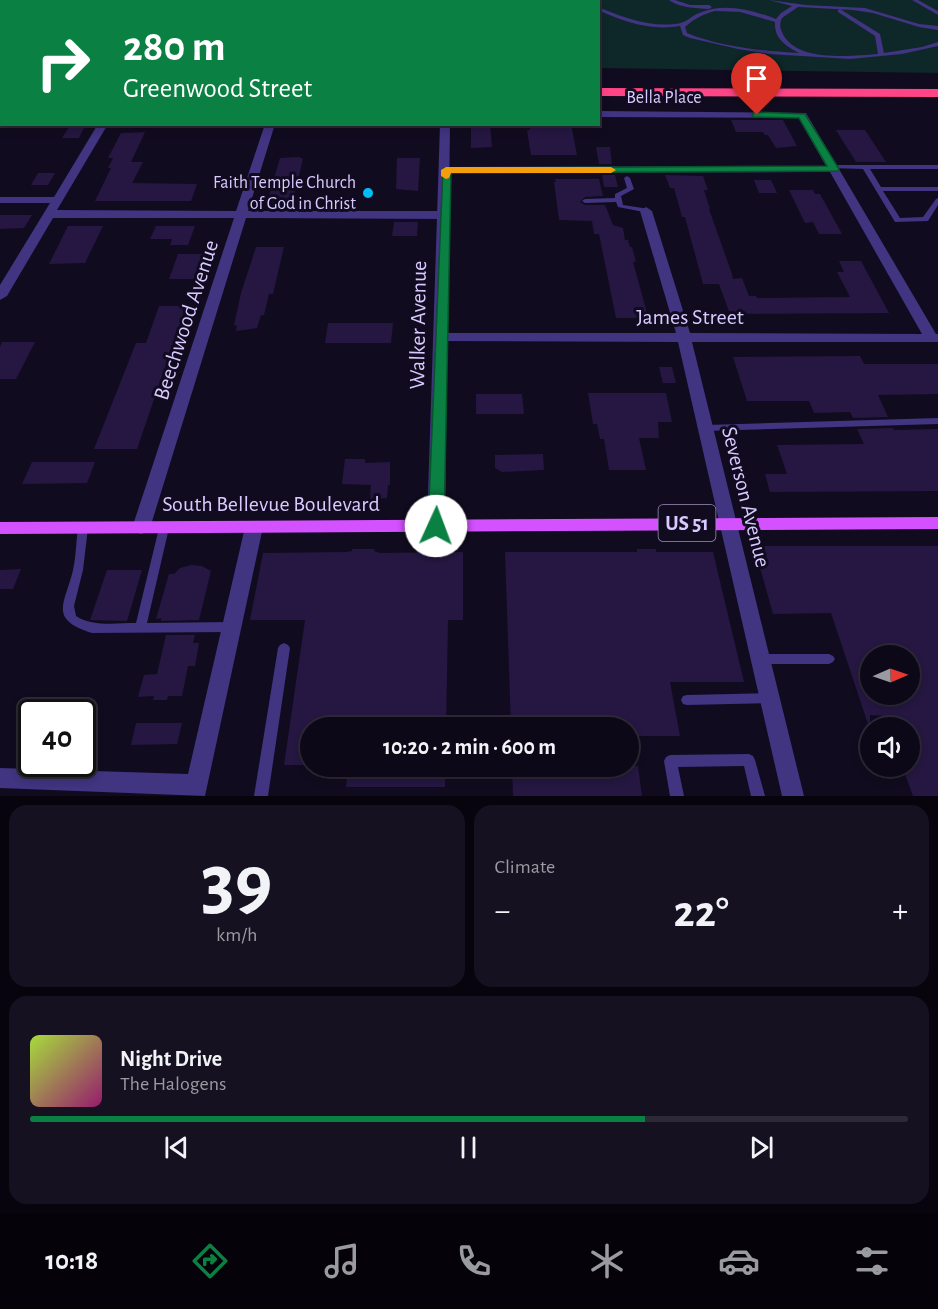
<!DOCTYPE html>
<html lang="en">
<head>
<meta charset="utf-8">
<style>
	:root { --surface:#0d0817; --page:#161120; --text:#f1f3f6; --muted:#9a9aa1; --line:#2d2936; --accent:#0b8043 }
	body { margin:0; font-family:"Alegreya Sans",sans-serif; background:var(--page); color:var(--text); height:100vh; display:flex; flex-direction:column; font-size:22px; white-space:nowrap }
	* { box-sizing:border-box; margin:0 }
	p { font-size:20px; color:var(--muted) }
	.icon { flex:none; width:33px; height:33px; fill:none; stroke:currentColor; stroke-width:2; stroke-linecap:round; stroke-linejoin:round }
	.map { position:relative; height:796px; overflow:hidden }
	.details { display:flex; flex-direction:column; gap:9px; padding:9px; background:#07040d; flex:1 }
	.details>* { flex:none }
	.top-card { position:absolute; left:0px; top:0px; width:600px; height:126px; box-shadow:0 3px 9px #0003,0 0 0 2px var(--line); background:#0b8043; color:#fff; overflow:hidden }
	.needle { width:39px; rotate:88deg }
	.buttons { position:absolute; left:860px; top:645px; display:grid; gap:12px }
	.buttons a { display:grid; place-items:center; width:60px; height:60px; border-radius:50%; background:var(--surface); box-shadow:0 3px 9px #0003,0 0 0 2px var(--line); font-size:30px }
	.speed { position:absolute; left:18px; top:699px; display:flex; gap:12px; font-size:30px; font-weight:700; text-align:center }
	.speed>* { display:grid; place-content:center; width:78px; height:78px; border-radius:50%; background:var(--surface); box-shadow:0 3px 9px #0003,0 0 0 2px var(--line); line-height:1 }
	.speed .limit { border:3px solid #111; border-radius:9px; background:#fff; color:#111 }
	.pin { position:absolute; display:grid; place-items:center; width:51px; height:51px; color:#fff; margin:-62px -26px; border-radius:50% 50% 50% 0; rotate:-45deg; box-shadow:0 0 6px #0007 }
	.pin .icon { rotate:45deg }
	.me { position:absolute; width:66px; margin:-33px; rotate:2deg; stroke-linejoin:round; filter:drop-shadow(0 0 4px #0008) }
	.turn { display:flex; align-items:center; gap:21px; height:126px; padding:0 24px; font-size:27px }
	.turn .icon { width:78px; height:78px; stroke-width:2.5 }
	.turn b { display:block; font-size:42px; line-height:51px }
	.big { font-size:45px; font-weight:600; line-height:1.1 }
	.details .tile { flex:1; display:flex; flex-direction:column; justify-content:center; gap:9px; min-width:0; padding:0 21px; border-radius:18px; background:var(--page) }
	.details .dial { align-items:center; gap:0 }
	.dial b { font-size:78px; line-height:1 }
	.song { display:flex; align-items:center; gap:18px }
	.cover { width:72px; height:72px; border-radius:9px; background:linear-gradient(135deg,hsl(80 70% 55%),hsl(320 70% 35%)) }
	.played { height:6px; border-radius:3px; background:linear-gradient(90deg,var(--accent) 70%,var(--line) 70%) }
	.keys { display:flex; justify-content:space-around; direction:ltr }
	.heat { display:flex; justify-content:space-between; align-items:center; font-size:33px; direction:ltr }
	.details .tiles { flex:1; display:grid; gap:9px; grid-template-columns:1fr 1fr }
	.tile:last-child { grid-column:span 2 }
	.trip { position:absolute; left:300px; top:717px; width:339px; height:60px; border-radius:30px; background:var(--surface); box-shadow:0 3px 9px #0003,0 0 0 2px var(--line); font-weight:600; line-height:60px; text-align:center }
	.dock { display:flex; height:96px; justify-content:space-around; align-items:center; background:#050309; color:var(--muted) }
	.dock .icon { width:42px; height:42px }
	.dock .active { color:var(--accent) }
	.dock b { font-size:27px; color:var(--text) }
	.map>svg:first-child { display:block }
	.green { fill:#0e2729 }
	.building { fill:#251741; fill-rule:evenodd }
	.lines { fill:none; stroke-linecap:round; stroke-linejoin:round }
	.service { fill:#413480; fill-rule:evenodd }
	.minor { fill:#413480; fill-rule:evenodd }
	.tertiary { fill:#413480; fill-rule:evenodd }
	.primary { fill:#d451ff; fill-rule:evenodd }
	.motorway { fill:#ff4586; fill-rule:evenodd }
	.route { fill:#0b8043; stroke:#07532c; stroke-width:1.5 }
	.slow { fill:#f59e0b }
	.poi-dot { fill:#00bdf5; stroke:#110b1f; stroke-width:2 }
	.labels { text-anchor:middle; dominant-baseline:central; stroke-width:6; stroke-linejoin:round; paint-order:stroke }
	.far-street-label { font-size:18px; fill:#d7caff; stroke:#110b1f }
	.far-poi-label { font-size:18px; fill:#d7caff; stroke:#110b1f; text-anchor:end }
	.shield { fill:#110b1f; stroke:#9c91bc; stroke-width:1.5 }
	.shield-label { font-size:21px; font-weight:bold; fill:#d7caff }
	.street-label { font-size:22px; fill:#d7caff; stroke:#110b1f }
</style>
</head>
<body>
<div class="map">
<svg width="938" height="796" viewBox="0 0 938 796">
	<rect width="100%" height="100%" fill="#110b1f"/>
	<path class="green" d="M472,0h466v73l-339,-5 -1,-66z"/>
	<g class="building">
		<path d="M731,120h52l14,26 -21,2 -8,-13h-3l-2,-3h-27z"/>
		<path d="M71,124h15l-7,14h-17z"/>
		<path d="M471,124h19l2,23 -21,1z"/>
		<path d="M529,124h42l6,31h-46l-4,-25h3z"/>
		<path d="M836,130h29l21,32h-30z"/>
		<path d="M145,132l-14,30h12l-11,21 65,1 -6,17h-96l16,-33h-3l5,-10h-5l13,-25z"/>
		<path d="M596,147h14l2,17h-13z"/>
		<path d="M299,157l4,2 -10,41h-10l-2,6h-15l14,-48z"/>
		<path d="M397,158h23l-2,33 -22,-2z"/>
		<path d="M38,173h17l-7,12h-17z"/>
		<path d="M602,175h13l3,12h-14z"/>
		<path d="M665,175l38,1 5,14h-4l6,19h-1l23,65 1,5 9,-1 7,18h7l1,2 93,-1 -13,-25h7l-5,-11h22l28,52 -159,1 -11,-30h-16l-18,-67h-3l-8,-29h-4z"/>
		<path d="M555,179h44l4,17 -18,1 -5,5 5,3h20l8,20 10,3 2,12h3l2,7h2l4,15h-3l14,51h-2l1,5h-30l-17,-84h-5l-2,-13 -33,-1 -5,-38h2z"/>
		<path d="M754,180h17l6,13h-18z"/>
		<path d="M789,190h24l2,4h5l22,40h-23l-6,-12 -8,1z"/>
		<path d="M0,215h32l-8,13 -24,1z"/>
		<path d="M394,222h24l-1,14h-25z"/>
		<path d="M68,226h35l-18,37 -36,1z"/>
		<path d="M156,226h39l-7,19h-18l2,-6h-22z"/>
		<path d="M256,247h28l-11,47h-4l-5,21h-3l-4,13 -21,3 1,-5 -3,-1 7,-32z"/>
		<path d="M178,254h28l-9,25h-28z"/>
		<path d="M159,306h27l-49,143h-43l42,-106h10z"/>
		<path d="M328,323h65l-2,20h-66z"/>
		<path d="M2,342h33l-19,37h-16v-32z"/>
		<path d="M860,356l4,8h74v30l-60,1 10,22 -35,1 -3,-6 -36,1 -5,-12h-62l-14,-44z"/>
		<path d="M659,367h13l4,16h-13z"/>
		<path d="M588,393h78l6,29h-14l1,16h-20l7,32h-37l-5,-31h-4l-3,-15h-4z"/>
		<path d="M476,394h46l2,20h-48z"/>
		<path d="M893,428l1,2 44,-1v62l-168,1 -5,-18h22l-10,-29 87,-1 -7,-15z"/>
		<path d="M543,454l1,16 -42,2 -7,-4v-13z"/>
		<path d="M345,459h20v4l25,-1v23h-2l-1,13 -17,1 1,-14 -29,-1z"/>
		<path d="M32,462h63l-8,21 -65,1z"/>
		<path d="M754,546h184v250h-25l-11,-30h7v-38h-20l-4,-12 -15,-1v8l-2,1 -37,-111 -58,1zM870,656h39v38h-39z"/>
		<path d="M352,549h23l-1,2 6,2 83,-1v68h-15l-2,108h-136v37h-26l21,-145h-55l13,-67 83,-1 6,-1z"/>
		<path d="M637,549h19v3h57l31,130h-74l10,54h-52v-8h-117l-6,-176h132z"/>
		<path d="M191,565l11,1 9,5 -12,49 -38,1v-3l-5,1 13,-45h5l6,-6z"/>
		<path d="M21,569l-8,20h-13v-19z"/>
		<path d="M107,570h35l-15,51 -37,-1z"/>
		<path d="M166,635h29l-2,8h6l-4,23h-7l-6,30h-14l-1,4h-14l1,-4 -16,1 6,-22 13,-1z"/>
		<path d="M136,723h46l-5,21 -46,1z"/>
		<path d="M348,766h97v21h-99z"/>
		<path d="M512,766h126l4,30h-129z"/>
	</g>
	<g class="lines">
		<g class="service">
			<path d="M519,0h7l-2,2h-9z"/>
			<path d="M584,0h5l1,2h-5z"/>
			<path d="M669,0h6l15,5h19l3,2 -3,2c-14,-1 -29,-1 -40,-9z"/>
			<path d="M769,0l37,5 59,3 54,16 19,2v4l-19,-3 -46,-14 -20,-3 -55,-3 -16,11c-3,7 -2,11 2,18 16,26 67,20 94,18l-3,-18 -37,-24v-2l2,-1 40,25 4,19 38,-6 16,-5v4l-36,8 -52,5 -81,-5 -31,-5 -48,-11 -7,-3 -3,-9c-29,5 -56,-4 -82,-16v-3c25,10 49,20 77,17 11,-1 15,-7 24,-11 25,-11 53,-3 77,6l5,-6 11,-7zM715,11l25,1 35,10c-1,17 11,24 24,31 -35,-2 -79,-6 -112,-20l-2,-6c9,-8 18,-13 30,-16z"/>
			<path d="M912,0h6l20,11v4z"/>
			<path d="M833,165h105v4h-68l11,18h57v4h-55l17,27 23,-1 13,-18 2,-1v7l-10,16 -33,1 -32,-53 -32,-1 -1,-1z"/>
			<path d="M627,176l3,2 4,11 -13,7 2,9 26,4v4l-31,-6 -2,-5 -31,1 -3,-2 3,-2 30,-1v-4l12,-6 -3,-10z"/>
			<path d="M938,418v6l-232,7 -5,-3 5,-3z"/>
			<path d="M83,524l4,1 1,3 -5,42 -9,36 2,10c17,11 40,7 60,7l23,-95 1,-3h8l1,3 -22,95 85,-1 4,2 2,3 -2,3 -4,2 -140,1c-44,-14 -27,-29 -19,-63 3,-13 3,-28 5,-42l1,-3z"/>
			<path d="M284,643l4,2 2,3 -22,148h-14l24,-148 2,-3z"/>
			<path d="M761,654h68l4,2 2,3 -2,3 -4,2h-68l-4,-2 -2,-3 2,-3z"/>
			<path d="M770,693l4,1 2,4 -2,4 -4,1 -83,2 -4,-1 -2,-4 2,-4 4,-1z"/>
			<path d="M749,754l4,2 2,4 10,36h-14l-7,-30 -66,1 6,29h-14l-6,-35 2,-4 4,-2z"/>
		</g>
		<g class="minor">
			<path d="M112,0h8l-9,2z"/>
			<rect x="0" y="65" width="2" height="6"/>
			<path d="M598,111l208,2 130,221h2v8h-246l112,454h-22l-104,-454 -236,-1 -7,-4 7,-4h234l-36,-122 6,-4 6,4 38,122 232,1 -92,-162 -384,1 -6,-3 6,-3 380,-1 -27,-48 -201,-1z"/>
			<path d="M98,124h10l-51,86 179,1 29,-87h10l-27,87h196l6,4 -6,4 -198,-1 -96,310 -3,4 -6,2 -6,-2 -3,-4 102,-310h-181l-46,78 -7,4v-15l50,-82h-50v-6h54z"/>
			<path d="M254,521l6,2 3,4 -58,269 -205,-8v-20l188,6 57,-247 3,-4z"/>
		</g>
		<g class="tertiary">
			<rect x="450" y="0" width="8" height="2"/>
			<path d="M440,124h10l-5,402 -3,4 -6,2 -6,-2 -3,-4z"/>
		</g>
		<path class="primary" d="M938,517v12l-938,5v-12z"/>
		<g class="motorway">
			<rect x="0" y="12" width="2" height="6"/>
			<path d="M598,88l340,1v8l-340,-1z"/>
		</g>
	</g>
	<path class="route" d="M757,112l48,2 34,55 -1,2 -387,2 -7,353 -2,4h-11l-3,-4 15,-358 384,-2 -28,-48 -46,-1v-4z"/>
	<path class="slow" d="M446,167h165l5,3 -5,3h-160l-2,5 -3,1 -5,-3v-6z"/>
	<circle class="poi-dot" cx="368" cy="193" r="6"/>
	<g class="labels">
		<g class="far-street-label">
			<text x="664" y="98">Bella Place</text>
		</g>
		<g class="far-poi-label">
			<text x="356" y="183">Faith Temple Church<tspan x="356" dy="21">of God in Christ</tspan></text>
		</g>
		<rect class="shield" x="658.5" y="505" width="57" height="36" rx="4.5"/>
		<g class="shield-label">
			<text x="687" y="523">US 51</text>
		</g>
		<g class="street-label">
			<text x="690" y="317">James Street</text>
			<text transform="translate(186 320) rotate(-72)">Beechwood Avenue</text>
			<text transform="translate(418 325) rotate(-89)">Walker Avenue</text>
			<text transform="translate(746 497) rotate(76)">Severson Avenue</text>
			<text x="271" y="504">South Bellevue Boulevard</text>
		</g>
	</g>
</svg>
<div class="buttons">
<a><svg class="needle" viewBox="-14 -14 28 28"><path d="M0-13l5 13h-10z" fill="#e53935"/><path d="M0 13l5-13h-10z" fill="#9a9aa1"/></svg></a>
<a><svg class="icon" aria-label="sound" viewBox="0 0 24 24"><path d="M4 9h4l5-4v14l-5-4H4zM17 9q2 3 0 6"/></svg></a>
</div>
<div class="speed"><div class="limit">40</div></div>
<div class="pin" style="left:757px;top:115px;background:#d93025"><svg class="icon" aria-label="arrive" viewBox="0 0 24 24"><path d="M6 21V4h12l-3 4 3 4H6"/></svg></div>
<svg class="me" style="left:436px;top:526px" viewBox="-20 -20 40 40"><circle r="19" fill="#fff"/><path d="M0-13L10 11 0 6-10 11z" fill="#0b8043"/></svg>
<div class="trip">10:20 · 2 min · 600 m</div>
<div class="top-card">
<div class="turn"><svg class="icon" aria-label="right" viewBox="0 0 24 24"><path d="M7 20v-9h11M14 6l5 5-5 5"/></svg><div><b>280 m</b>Greenwood Street</div></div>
</div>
</div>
<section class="details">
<div class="tiles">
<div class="tile dial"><b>39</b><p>km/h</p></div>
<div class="tile"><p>Climate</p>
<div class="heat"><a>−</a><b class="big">22°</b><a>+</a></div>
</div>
<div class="tile">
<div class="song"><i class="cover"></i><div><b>Night Drive</b><p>The Halogens</p></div></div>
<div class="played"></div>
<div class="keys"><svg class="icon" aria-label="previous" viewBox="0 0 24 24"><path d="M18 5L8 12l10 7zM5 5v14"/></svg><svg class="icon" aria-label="pause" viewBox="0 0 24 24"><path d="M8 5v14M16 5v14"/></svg><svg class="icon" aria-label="next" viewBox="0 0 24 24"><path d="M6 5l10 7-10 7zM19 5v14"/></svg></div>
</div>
</div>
</section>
<nav class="dock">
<b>10:18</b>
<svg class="icon active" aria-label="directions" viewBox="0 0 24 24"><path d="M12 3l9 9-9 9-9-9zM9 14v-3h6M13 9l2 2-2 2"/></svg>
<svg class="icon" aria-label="music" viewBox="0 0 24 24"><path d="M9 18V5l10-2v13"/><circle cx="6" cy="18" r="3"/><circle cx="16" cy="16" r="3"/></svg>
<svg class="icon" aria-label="phone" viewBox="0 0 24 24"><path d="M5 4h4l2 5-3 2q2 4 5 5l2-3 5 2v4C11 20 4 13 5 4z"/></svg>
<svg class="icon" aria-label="climate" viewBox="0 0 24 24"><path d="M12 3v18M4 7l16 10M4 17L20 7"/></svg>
<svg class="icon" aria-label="car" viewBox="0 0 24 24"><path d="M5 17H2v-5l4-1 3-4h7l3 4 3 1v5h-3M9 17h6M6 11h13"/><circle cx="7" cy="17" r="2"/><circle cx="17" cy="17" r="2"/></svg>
<svg class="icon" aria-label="filters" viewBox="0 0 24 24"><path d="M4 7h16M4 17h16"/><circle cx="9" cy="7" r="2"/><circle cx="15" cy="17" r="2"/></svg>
</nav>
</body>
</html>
